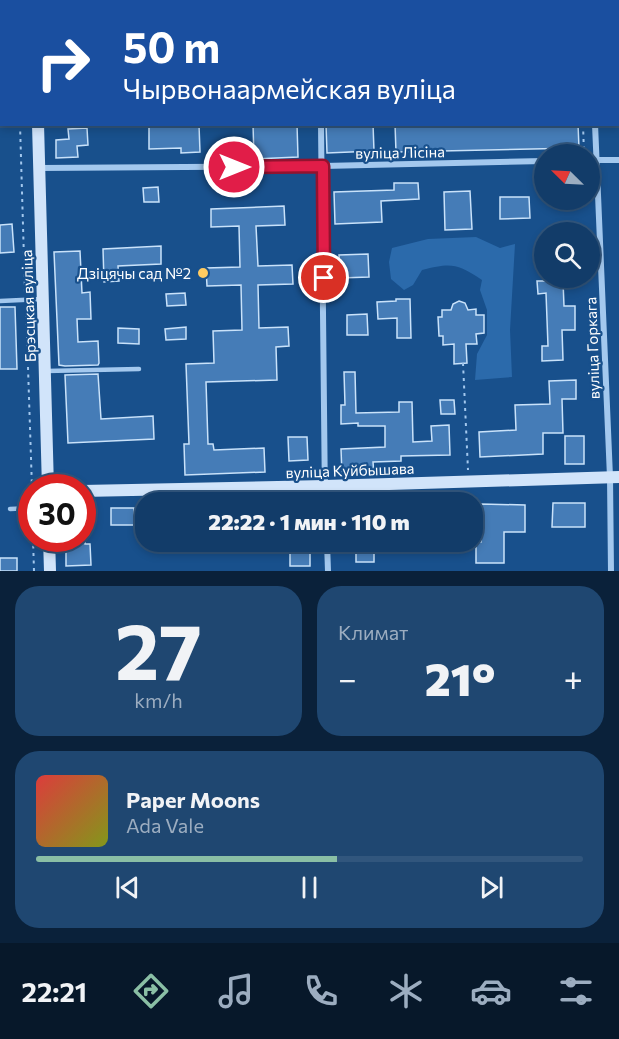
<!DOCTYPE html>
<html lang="ru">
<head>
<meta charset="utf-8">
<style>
	:root { --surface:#123c69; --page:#1f4771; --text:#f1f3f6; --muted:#9cadc0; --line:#31567d; --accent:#8abfa5 }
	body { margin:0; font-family:Commissioner,sans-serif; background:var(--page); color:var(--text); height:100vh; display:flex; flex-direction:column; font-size:22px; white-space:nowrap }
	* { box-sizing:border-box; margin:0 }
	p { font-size:20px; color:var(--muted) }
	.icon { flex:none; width:33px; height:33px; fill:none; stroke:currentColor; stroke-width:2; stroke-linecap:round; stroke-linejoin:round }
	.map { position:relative; height:571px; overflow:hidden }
	.sheet { display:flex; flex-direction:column; gap:15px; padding:15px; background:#0a213a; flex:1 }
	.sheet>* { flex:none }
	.banner { position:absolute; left:0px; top:0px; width:620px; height:126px; box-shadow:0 3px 9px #0003,0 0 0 2px var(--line); background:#1a4fa0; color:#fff; overflow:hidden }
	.needle { width:39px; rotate:294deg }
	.tools { position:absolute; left:534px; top:144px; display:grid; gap:12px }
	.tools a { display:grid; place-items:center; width:66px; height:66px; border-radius:50%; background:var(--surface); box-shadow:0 3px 9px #0003,0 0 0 2px var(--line); font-size:30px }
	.speed { position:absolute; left:18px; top:474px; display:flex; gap:12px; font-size:30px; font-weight:700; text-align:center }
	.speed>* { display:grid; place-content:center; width:78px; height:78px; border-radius:50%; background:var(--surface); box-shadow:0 3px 9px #0003,0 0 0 2px var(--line); line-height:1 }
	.speed .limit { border:9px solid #d22; background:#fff; color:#111 }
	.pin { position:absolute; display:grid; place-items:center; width:51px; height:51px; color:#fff; margin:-26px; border:3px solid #fff; border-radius:50%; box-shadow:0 2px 6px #0007 }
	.me { position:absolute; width:66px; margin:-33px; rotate:90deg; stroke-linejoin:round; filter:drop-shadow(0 0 4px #0008) }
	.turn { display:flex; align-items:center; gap:21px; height:126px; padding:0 24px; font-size:27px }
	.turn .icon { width:78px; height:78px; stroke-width:2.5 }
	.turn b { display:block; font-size:42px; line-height:51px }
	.big { font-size:45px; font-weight:800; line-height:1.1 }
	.sheet .widget { flex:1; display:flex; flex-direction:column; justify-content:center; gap:9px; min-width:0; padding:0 21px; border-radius:24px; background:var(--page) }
	.sheet .dial { align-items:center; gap:0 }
	.dial b { font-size:78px; line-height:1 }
	.song { display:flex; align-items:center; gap:18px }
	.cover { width:72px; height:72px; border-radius:9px; background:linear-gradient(135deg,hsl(0 70% 55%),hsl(70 70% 35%)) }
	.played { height:6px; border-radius:3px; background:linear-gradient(90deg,var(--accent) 55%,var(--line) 55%) }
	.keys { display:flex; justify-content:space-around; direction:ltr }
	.heat { display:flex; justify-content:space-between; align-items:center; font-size:33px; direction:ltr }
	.sheet .tiles { flex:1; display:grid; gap:15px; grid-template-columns:1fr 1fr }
	.widget:last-child { grid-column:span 2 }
	.trip { position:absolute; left:135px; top:492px; width:348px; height:60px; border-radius:24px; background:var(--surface); box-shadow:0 3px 9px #0003,0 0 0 2px var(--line); font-weight:800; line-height:60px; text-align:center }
	.tabs { display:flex; height:96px; justify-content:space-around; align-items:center; background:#07182a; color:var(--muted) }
	.tabs .icon { width:42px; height:42px }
	.tabs .on { color:var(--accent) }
	.tabs b { font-size:27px; color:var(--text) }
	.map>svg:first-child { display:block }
	.green { fill:#2b6aab }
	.building { fill:#457cb7; stroke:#c9e2fa; stroke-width:1.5 }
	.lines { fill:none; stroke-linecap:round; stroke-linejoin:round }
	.path { stroke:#a3c8ee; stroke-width:2; stroke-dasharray:3 4.5; stroke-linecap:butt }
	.lane { stroke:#a3c8ee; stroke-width:4.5 }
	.street { stroke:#a3c8ee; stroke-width:6 }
	.secondary { stroke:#d1e4fa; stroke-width:12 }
	.route-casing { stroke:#92132f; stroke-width:15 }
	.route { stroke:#e11d48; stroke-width:10 }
	.poi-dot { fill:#ffcb61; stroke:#18508c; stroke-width:2 }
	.labels { text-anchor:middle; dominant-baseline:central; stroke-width:4.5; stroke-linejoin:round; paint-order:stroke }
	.street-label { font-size:15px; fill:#fff; stroke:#18508c }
	.poi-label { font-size:15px; fill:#fff; stroke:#18508c; text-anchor:end }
</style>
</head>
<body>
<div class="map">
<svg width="619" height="571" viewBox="0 0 619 571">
	<rect width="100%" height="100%" fill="#18508c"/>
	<path class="green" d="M476,237l24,11 15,-4 -5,86 2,47 -37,3 2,-26 10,-19v-25l-7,-20 2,-10c-26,-17 -31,-17 -60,-10l-9,15 -9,5 -13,-11 -2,-17 3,-14 36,-9z"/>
	<g class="building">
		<path d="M149,124l50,1 1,27 -19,1v-5l-32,1z"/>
		<path d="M253,124h44l1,33 -44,2z"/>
		<path d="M326,124h47l1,27 -47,2z"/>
		<path d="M395,124h183l1,24 -183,4z"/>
		<path d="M87,128l1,17 -11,1 1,11 -22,1v-18l13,-1 -1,-10z"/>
		<path d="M394,183h24l1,16 -38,2 1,21 -47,2 -1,-32 60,-2z"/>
		<path d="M158,187l1,15h-15l-1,-14z"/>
		<path d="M470,191l2,38 -27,1 -1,-38z"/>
		<path d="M500,197h29l1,21 -30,1z"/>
		<path d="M284,206l1,19 -29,1 2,40 34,-1 1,19 -35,1 1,43 29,-1 1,19 -13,1 1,33 -71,2 2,62h5l1,6 50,-2 1,24 -80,3 -1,-31h5l-3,-80 28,-1 -1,-32 29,-1 -1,-45 -34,1 -1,-18 34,-1 -1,-41 -28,1v-18z"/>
		<path d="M12,224l2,28 -14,1v-28z"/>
		<path d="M161,246v18l-43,2 1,15 -15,1 -1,-33z"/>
		<path d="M80,251l2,42 8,-1 1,27h-14l1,23 20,-1 1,22 -1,2 -33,1 -6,-1 -5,-113z"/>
		<path d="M368,254l1,23 -29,1 -1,-23z"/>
		<path d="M537,281h26l1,25h11v24h-13l1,30 -21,1v-15h6l-2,-53 -8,1z"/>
		<path d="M185,293l1,12 -19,1 -1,-12z"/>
		<path d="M396,299h14l1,39h-14v-20l-19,1 -1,-17 19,-1z"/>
		<path d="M459,301l6,2 3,7 8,-1v6h8v18l-8,1 1,10h-11l1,19 -13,1v-20l-11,1v-9h-4l-1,-19h4v-7h9l2,-6z"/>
		<path d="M0,307h15l2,62h-17z"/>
		<path d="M367,314l1,21h-21v-20z"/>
		<path d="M186,327v12l-20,1 -1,-11z"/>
		<path d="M118,328l21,1v15l-21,-1z"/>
		<path d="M344,372h11l1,41 43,-1v-10h13l1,40 19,-1 -1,-15 18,-1 1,30 -49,1v5l-28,1 1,12 -32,1 -1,-26 44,-2v-21h-27v-3l-17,1v-19h4z"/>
		<path d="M98,374l3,45 52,-3 1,23 -86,4 -3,-68z"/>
		<path d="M576,380v19h-14l1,34h-20v21l-63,3 -1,-25 37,-2 -1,-25 35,-1 -1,-23z"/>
		<path d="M440,400h14l1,14h-14z"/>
		<rect x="565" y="436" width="19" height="28"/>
		<path d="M288,437h19l1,23 -19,1z"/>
		<path d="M553,503h32v24h-33z"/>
		<path d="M481,504l44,1v27h-21v31h-28v-21h5z"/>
		<rect x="111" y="508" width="23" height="17"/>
		<path d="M66,538h19v6h5l1,21 -25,1z"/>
		<rect x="290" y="542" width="20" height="24"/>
		<rect x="356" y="549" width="18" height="13"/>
		<rect x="0" y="558" width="17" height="13"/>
	</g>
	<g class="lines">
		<g class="path">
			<path d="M15,0v2"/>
			<path d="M569,0v2"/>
			<path d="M20,124l5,169"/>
			<path d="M583,124l1,30"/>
			<path d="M26,307l6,181"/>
			<path d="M463,363l5,107"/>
			<path d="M61,479v2h13"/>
			<path d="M33,538l1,33"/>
		</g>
		<g class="lane">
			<path d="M428,0v2"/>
			<path d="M0,54l1,33"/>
			<path d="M0,301l43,-2"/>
			<path d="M46,371l93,-2"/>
			<path d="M10,509l22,-1"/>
		</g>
		<g class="street">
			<path d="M317,0v2"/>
			<path d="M593,0v2"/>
			<path d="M321,124l4,378"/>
			<path d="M595,124l15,353 1,94"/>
			<path d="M590,160h29"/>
			<path d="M40,168l283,-2 221,-5"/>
			<path d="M327,542l1,29"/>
		</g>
		<g class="secondary">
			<path d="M34,0v2"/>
			<path d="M38,124l10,364"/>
			<path d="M82,491l243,-5 294,-9"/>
			<path d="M49,538l1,33"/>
		</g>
	</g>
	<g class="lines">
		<defs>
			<path id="route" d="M234,167l89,-1 1,112"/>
		</defs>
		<use href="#route" class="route-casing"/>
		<use href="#route" class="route"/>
	</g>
	<circle class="poi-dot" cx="203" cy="273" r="6"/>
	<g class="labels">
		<g class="street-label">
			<text transform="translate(400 152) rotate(-1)">вуліца Лісіна</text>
			<text transform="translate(28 306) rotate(-92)">Брэсцкая вуліца</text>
			<text transform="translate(592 348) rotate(-92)">вуліца Горкага</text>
			<text transform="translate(350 470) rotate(-2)">вуліца Куйбышава</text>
		</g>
		<g class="poi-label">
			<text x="191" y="273">Дзіцячы сад №2</text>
		</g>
	</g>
</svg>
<div class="tools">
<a><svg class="needle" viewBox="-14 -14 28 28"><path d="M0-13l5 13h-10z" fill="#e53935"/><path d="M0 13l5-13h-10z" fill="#9cadc0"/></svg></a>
<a><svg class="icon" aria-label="search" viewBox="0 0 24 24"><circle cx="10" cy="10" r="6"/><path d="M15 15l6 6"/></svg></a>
</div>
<div class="speed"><div class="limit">30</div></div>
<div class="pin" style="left:324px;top:278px;background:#d93025"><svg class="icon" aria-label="arrive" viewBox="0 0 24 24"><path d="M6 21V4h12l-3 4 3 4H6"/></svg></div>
<svg class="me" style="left:234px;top:167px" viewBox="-20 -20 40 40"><circle r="17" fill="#e11d48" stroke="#fff" stroke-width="3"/><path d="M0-11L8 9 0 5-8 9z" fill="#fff"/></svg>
<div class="trip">22:22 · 1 мин · 110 m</div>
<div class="banner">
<div class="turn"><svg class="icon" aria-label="right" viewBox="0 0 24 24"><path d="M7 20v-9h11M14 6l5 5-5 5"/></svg><div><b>50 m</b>Чырвонаармейская вуліца</div></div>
</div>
</div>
<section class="sheet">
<div class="tiles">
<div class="widget dial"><b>27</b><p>km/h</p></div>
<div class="widget"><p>Климат</p>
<div class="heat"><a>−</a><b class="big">21°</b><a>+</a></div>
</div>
<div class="widget">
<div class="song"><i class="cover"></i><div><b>Paper Moons</b><p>Ada Vale</p></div></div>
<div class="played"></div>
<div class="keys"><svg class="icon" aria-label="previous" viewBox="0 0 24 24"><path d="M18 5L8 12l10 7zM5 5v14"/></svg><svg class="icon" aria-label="pause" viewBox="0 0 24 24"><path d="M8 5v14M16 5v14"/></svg><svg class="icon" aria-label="next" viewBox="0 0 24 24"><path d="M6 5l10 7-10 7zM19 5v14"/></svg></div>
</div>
</div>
</section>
<nav class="tabs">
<b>22:21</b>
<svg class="icon on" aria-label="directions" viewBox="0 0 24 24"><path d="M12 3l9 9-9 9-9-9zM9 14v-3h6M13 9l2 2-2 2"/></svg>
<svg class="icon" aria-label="music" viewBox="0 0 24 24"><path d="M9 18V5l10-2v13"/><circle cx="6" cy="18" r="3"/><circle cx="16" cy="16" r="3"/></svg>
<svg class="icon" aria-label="phone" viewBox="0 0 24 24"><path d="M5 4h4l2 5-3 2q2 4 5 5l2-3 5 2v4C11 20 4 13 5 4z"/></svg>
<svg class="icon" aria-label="climate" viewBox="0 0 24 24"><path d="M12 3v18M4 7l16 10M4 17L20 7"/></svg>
<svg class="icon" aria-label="car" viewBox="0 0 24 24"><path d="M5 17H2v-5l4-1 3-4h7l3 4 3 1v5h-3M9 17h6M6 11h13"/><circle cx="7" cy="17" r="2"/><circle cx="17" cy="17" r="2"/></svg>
<svg class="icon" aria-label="filters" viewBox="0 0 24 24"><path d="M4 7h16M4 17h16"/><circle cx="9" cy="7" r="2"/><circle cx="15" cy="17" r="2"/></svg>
</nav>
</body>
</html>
